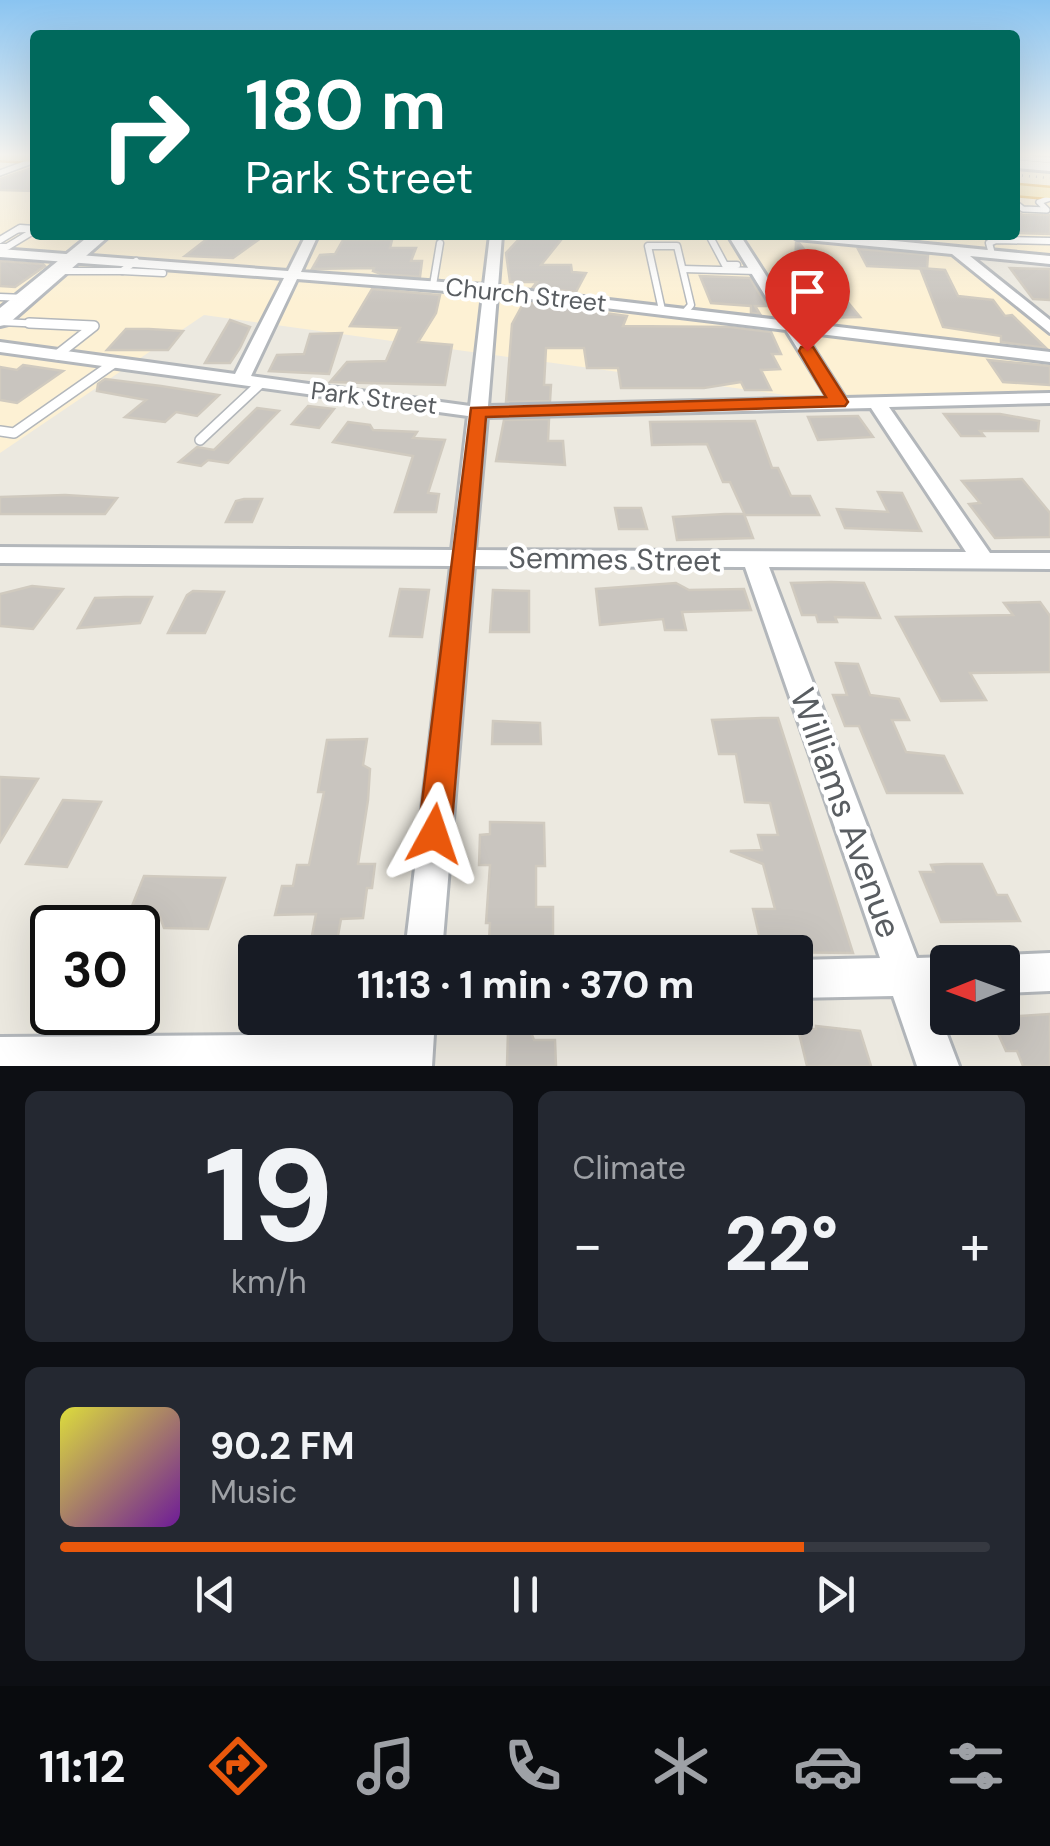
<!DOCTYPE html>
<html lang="en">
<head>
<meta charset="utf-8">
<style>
	:root { --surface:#171b24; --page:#242831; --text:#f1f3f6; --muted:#9ea1a6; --line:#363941; --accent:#ea580c }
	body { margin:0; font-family:"DM Sans",sans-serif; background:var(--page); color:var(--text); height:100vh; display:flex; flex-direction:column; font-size:38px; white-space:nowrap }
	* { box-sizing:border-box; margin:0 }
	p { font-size:32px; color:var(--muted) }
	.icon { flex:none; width:55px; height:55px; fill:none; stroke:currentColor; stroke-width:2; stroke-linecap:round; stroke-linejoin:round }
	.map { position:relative; height:1066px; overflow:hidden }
	.details { display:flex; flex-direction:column; gap:25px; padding:25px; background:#0d0f14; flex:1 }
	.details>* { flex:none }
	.hud { position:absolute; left:30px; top:30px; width:990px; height:210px; border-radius:10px; box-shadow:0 10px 40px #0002; background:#00695c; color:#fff; overflow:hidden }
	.needle { width:65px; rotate:269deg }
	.controls { position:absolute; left:930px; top:945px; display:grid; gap:20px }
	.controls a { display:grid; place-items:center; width:90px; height:90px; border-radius:10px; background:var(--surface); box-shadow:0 10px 40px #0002; font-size:50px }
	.speed { position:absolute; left:30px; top:905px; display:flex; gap:20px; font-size:50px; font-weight:700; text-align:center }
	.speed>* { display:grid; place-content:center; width:130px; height:130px; border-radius:50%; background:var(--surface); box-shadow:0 10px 40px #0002; line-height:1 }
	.speed .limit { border:5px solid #111; border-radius:15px; background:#fff; color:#111 }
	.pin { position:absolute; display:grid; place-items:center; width:85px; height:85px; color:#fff; margin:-102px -42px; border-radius:50% 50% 50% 0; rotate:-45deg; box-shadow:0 0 10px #0007 }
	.pin .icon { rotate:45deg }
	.me { position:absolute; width:110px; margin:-55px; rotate:5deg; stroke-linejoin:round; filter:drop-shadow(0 0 8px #0008) }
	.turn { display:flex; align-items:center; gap:35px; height:210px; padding:0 50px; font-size:45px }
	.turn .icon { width:130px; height:130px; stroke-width:2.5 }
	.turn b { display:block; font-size:70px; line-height:85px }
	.big { font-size:75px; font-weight:800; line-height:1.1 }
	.details .widget { flex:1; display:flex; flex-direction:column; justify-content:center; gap:15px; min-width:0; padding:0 35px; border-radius:15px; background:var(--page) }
	.details .dial { align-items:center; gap:0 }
	.dial b { font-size:130px; line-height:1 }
	.song { display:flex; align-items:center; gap:30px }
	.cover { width:120px; height:120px; border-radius:15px; background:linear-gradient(135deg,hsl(60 70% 55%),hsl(280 70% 35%)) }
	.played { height:10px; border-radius:5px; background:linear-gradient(90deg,var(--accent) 80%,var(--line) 80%) }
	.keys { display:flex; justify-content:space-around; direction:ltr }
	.heat { display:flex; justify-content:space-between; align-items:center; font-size:55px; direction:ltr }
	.details .tiles { flex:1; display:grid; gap:25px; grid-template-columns:1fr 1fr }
	.widget:last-child { grid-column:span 2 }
	.trip { position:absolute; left:238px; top:935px; width:575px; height:100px; border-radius:10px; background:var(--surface); box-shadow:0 10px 40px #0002; font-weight:800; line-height:100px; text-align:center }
	.menu { display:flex; height:160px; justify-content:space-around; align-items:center; background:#090b0e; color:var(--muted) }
	.menu .icon { width:70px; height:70px }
	.menu .on { color:var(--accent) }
	.menu b { font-size:45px; color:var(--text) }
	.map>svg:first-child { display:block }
	.commercial { fill:#fdf1d4 }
	.building { fill:#c9c5bf; stroke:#d0cabf; stroke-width:2.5 }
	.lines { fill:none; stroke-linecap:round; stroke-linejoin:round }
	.lane-far2-casing { stroke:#b3b7bb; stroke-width:8 }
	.lane-far1-casing { stroke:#b3b7bb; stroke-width:9 }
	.lane-casing { stroke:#b3b7bb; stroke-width:12 }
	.street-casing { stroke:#b3b7bb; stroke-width:6 }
	.secondary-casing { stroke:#b4b8bd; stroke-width:6 }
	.primary-casing { stroke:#f0ba55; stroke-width:5 }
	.lane-far2 { stroke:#fff; stroke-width:5 }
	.lane-far1 { stroke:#fff; stroke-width:6 }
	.lane { stroke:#fff; stroke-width:9 }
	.street { fill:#fff; fill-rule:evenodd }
	.secondary { fill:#fff; fill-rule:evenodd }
	.primary { fill:#ffe9a3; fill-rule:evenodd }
	.rail { stroke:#b2b3b3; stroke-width:2.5; stroke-dasharray:1 6; stroke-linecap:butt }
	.route { fill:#ea580c; stroke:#983908; stroke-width:2.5 }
	.labels { text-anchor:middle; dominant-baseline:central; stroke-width:8; stroke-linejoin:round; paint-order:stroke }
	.far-street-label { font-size:25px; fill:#595d61; stroke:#fff }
	.street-label { font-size:30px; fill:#595d61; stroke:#fff }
	.near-street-label { font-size:35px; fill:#595d61; stroke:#fff }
</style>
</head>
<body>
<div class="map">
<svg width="1050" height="1066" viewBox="0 0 1050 1066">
	<rect width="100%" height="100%" fill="#ece9e0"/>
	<path class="commercial" d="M0,154h35v81h980v-81h35v108l-79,-5 79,72v68l-207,6 -639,-88 -204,138z"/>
	<g class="building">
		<path d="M35,167v24l-35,-1v-11z"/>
		<path d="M1015,211l8,4h27v19l-35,-1z"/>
		<path d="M212,235h53l-32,23 -48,-2z"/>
		<path d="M523,235h42l-24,30h30l1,7 14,1 -10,19 -43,-5 4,-5h-27l-4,-29z"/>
		<path d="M343,240h49l-2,8h26l-5,13h11l-2,16 -39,-3 -8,-3 1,-3 -62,1 8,-14 15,-1z"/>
		<path d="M796,243h3l61,74 -53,1 -10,-13 -7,1 -20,-31 33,1 -8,-9z"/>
		<path d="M858,249l70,6 -1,14 -60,-3z"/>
		<path d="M0,261l43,3 2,2 -30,21 -15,-1z"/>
		<path d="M920,268l25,2 13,26 35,4 12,16 7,-1 34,33 -45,-6v-6l-58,-9z"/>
		<path d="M1010,268l40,1v31l-17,-1z"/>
		<path d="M700,276l50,2 17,28h-12l5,8 -9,-1v-7l-40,-3z"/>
		<path d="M372,289l68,6 -4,18 -18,29 34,3 -7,40 -115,-3 17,-20 39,-1 14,-33 -50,-2z"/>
		<path d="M524,302l103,14 -4,10 107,1 41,5 10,22h-9l8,15 -19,1 10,20h-26l-4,-8 -37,6h-83l-3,-20h-31l-3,-20h-38l-2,37h7l-1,16 -44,1 6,-78z"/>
		<path d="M230,320l20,7 -10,21 -10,15h-25z"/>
		<path d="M126,329h23l34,2 -15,19h-61z"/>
		<path d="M342,333l-13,41 -60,-3 8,-16 27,-1 6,-20z"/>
		<path d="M988,360l62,6v19l-47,-3z"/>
		<path d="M23,365l40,6 -46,32 -17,-3v-33l17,3z"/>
		<path d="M105,379l56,7 58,9 -22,21 -21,-4 -11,10 -40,-5 21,-17 -49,-9 1,-7z"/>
		<path d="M308,406l26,3 -15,19 -27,-4z"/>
		<path d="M257,408l22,3 -51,52 -20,-3 -7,6 -22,-4 18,-15 17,3z"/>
		<path d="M944,414h56l39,7 -1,10h-58l4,5h-23z"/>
		<path d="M858,416l15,21 -55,3 -10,-23z"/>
		<path d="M549,419l-1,22h15l2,24 -69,-4 8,-41z"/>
		<path d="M755,421l17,47h6l13,28h19l9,19h-74l-15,-33h-7l-16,-38 -55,1 -2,-23z"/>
		<path d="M348,422l22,3 3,5 44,2 -4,6 32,2 -17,53 11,1 -3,18h-41l18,-56 -80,-14z"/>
		<path d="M1022,479l28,34v24l-55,1 -26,-34 11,-1 -18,-22z"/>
		<path d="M878,492l24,1 19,38 -76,-3 -8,-19 51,3z"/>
		<path d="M65,495l52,3 -12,16h-105v-17z"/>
		<path d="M244,499h18l-10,23h-26l10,-21z"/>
		<path d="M615,508h26l6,21h-28z"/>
		<path d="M725,514h19l9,24 -76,2 -4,-23z"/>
		<path d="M831,582l33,1 16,35 -45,-1 2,5h-19l-2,-7h-14l-11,-32z"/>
		<path d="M676,583l13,7 55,-1 7,21 -69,2 4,18h-21l-2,-11 -63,6 -4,-36z"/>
		<path d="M32,586l31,3 -30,40 -33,-3v-32z"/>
		<path d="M400,589l29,1 -7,47 -32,-1z"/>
		<path d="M493,590l36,1v41h-39z"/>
		<path d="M193,591l31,1 -19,41h-37l19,-38z"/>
		<path d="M125,597h27l-12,26 -62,5 17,-30z"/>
		<path d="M1040,602l10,14v56l-80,1 16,27 -45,1 -45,-84 117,-2 -9,-12z"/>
		<path d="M836,663l22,1 12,31 29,4 10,21h-17l14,32 38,4 18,37h-75l-28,-67h-14l-12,-31h14z"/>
		<path d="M762,718h16l75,235 -90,-1 -10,-43h22l-12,-45 -33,-13 32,-1 -4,-15h20l-8,-32 -25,-1 -9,-48h-17l-7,-34z"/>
		<path d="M493,721l47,2 1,21h-49z"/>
		<path d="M367,739l-4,26 7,4 -2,31 -10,64h17l-3,24h-5l-4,30 -22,1 -6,33h-26l7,-38 -41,1 7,-29h11l4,-21h12l15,-73h-6l9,-52z"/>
		<path d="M0,777l38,2 -38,63z"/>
		<path d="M63,800l38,2 -34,65 -41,-3z"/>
		<path d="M490,822l54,1 1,43h-9v41h17v35l-64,-1 1,-18h-4l4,-58h-11l1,-30 10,-1z"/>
		<path d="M946,864h36l15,31h10l13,26 -79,1 -21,-50h14l-3,-7z"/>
		<path d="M144,876l81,2 -17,51 -44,-1 -4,-11 -32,-1z"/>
		<path d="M1050,1014v52h-27l-6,-15h-11l-15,-33z"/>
		<path d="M816,1026l44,5 11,35h-64l-9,-37h18z"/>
		<path d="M530,1030l4,10h21l1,26h-49l1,-35z"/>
	</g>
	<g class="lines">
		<defs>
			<g id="lane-far2">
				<path d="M1015,157l35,3"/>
				<path d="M0,173l35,-13"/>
				<path d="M1015,203l8,6 24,1 -8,-8 11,-4 -3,-5"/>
				<path d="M17,230l18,-1"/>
			</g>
			<g id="lane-far1">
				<path d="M709,235l16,30h12"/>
				<path d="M859,235l61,1"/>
				<path d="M0,240l20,-12 15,1"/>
				<path d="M0,247h7l28,-17"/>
				<path d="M992,254l-3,-11 7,-3 54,1"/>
				<path d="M683,269l74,2"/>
				<path d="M58,271h64l14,-10"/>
				<path d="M122,271l41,2"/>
				<path d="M433,285l7,-42"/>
				<path d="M0,297l26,1"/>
				<path d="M662,310l-14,-64h29l14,59 -7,8"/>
				<path d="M0,322l88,4"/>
			</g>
			<g id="lane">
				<path d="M29,323l65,3 -37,29"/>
				<path d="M0,431l14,2 100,-70"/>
				<path d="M200,440l61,-57"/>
			</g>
			<g id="street">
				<path d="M306,235h12l-17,37 183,13 6,-50h12l-4,52 282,33 -52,-85h12l56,87 254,30v10l-247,-30 42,66 205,-5v10l-161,4 101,146h60v16l-281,-2 148,391 31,-1 13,5h-13v33h-16l27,71h-42l-24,-70 -98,2v-38l85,-2 -135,-391 -271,-1 -32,386h-37l46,-386 -451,-3v-16l452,3 16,-134 -468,-64v-10l235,32 49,-96 -284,-21v-8l288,22zM297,279l186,15 -13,112 -219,-30zM497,295l289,35 42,68 -340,8zM871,408l95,144 -491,-2 12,-133z"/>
				<path d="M791,235h43l216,21v8l-80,-8 80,64v13l-98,-79 -155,-15z"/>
				<path d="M1050,953v38l-48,2v-31h-14l14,-7z"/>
				<path d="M396,1018h39l-3,48h-432v-29l394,-3z"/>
			</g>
			<g id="secondary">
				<path d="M1015,160l35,3v8l-35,-3z"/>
				<path d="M90,235h20l-102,89 -8,2v-18z"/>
			</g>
			<g id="primary">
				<path d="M0,154h35v8l-35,-2z"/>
				<path d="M1015,185l35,3v10l-35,-3z"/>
			</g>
		</defs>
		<use href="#lane-far2" class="lane-far2-casing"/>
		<use href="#lane-far1" class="lane-far1-casing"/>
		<use href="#lane" class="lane-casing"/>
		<use href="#street" class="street-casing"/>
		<use href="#secondary" class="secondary-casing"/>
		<use href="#primary" class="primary-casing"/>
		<use href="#lane-far2" class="lane-far2"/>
		<use href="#lane-far1" class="lane-far1"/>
		<use href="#lane" class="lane"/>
		<use href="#street" class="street"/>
		<use href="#secondary" class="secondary"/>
		<use href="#primary" class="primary"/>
		<path class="rail" d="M1015,175l35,3"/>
	</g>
	<linearGradient id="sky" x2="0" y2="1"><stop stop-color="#8ac4f1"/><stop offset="0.51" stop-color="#f6f5f1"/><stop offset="1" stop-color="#f6f5f1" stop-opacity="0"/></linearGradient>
	<rect width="1050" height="303" fill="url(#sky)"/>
	<path class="route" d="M801,347h12l35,55 -3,4 -359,11 -35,417 -5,11 -12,5 -12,-5 -4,-11 53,-426 355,-11 -27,-46z"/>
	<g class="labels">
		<g class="far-street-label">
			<text transform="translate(526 295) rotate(6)">Church Street</text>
			<text transform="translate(374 398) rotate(7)">Park Street</text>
		</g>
		<g class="street-label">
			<text transform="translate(615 559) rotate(1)">Semmes Street</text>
		</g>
		<g class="near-street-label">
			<text transform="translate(846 813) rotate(70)">Williams Avenue</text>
		</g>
	</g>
</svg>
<div class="controls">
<a><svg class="needle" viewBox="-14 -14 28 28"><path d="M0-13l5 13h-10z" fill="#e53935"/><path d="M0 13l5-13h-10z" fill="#9ea1a6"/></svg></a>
</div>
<div class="speed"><div class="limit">30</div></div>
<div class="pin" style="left:807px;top:351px;background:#d93025"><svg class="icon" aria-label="arrive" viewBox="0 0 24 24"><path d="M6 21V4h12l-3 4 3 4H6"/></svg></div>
<svg class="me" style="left:434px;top:834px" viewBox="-20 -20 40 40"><path d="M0-17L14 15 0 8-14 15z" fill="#ea580c" stroke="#fff" stroke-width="4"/></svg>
<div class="trip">11:13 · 1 min · 370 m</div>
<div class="hud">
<div class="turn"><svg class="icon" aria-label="right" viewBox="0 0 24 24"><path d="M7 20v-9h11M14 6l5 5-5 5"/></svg><div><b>180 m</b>Park Street</div></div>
</div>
</div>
<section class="details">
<div class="tiles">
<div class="widget dial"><b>19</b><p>km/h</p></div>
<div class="widget"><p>Climate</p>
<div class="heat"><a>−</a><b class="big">22°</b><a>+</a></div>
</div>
<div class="widget">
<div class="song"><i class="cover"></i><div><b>90.2 FM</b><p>Music</p></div></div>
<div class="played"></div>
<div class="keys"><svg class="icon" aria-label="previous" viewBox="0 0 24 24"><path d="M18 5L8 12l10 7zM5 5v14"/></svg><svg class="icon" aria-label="pause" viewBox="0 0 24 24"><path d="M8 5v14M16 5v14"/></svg><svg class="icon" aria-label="next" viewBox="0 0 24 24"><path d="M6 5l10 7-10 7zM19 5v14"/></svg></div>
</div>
</div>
</section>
<nav class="menu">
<b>11:12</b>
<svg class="icon on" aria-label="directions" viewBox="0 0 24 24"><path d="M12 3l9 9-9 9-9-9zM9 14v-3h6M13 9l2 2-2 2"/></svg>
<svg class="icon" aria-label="music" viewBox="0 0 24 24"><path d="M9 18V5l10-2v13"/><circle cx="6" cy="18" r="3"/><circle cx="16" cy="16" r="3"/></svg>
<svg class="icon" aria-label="phone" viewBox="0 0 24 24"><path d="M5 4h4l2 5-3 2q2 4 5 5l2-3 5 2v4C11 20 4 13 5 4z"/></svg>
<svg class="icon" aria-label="climate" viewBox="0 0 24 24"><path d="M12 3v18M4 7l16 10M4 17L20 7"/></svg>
<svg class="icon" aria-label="car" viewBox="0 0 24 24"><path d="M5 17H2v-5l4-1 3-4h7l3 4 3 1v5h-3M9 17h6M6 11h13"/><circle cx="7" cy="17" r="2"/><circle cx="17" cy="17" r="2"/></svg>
<svg class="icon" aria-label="filters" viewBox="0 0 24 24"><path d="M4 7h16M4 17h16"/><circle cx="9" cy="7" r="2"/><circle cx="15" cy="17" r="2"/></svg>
</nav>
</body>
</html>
